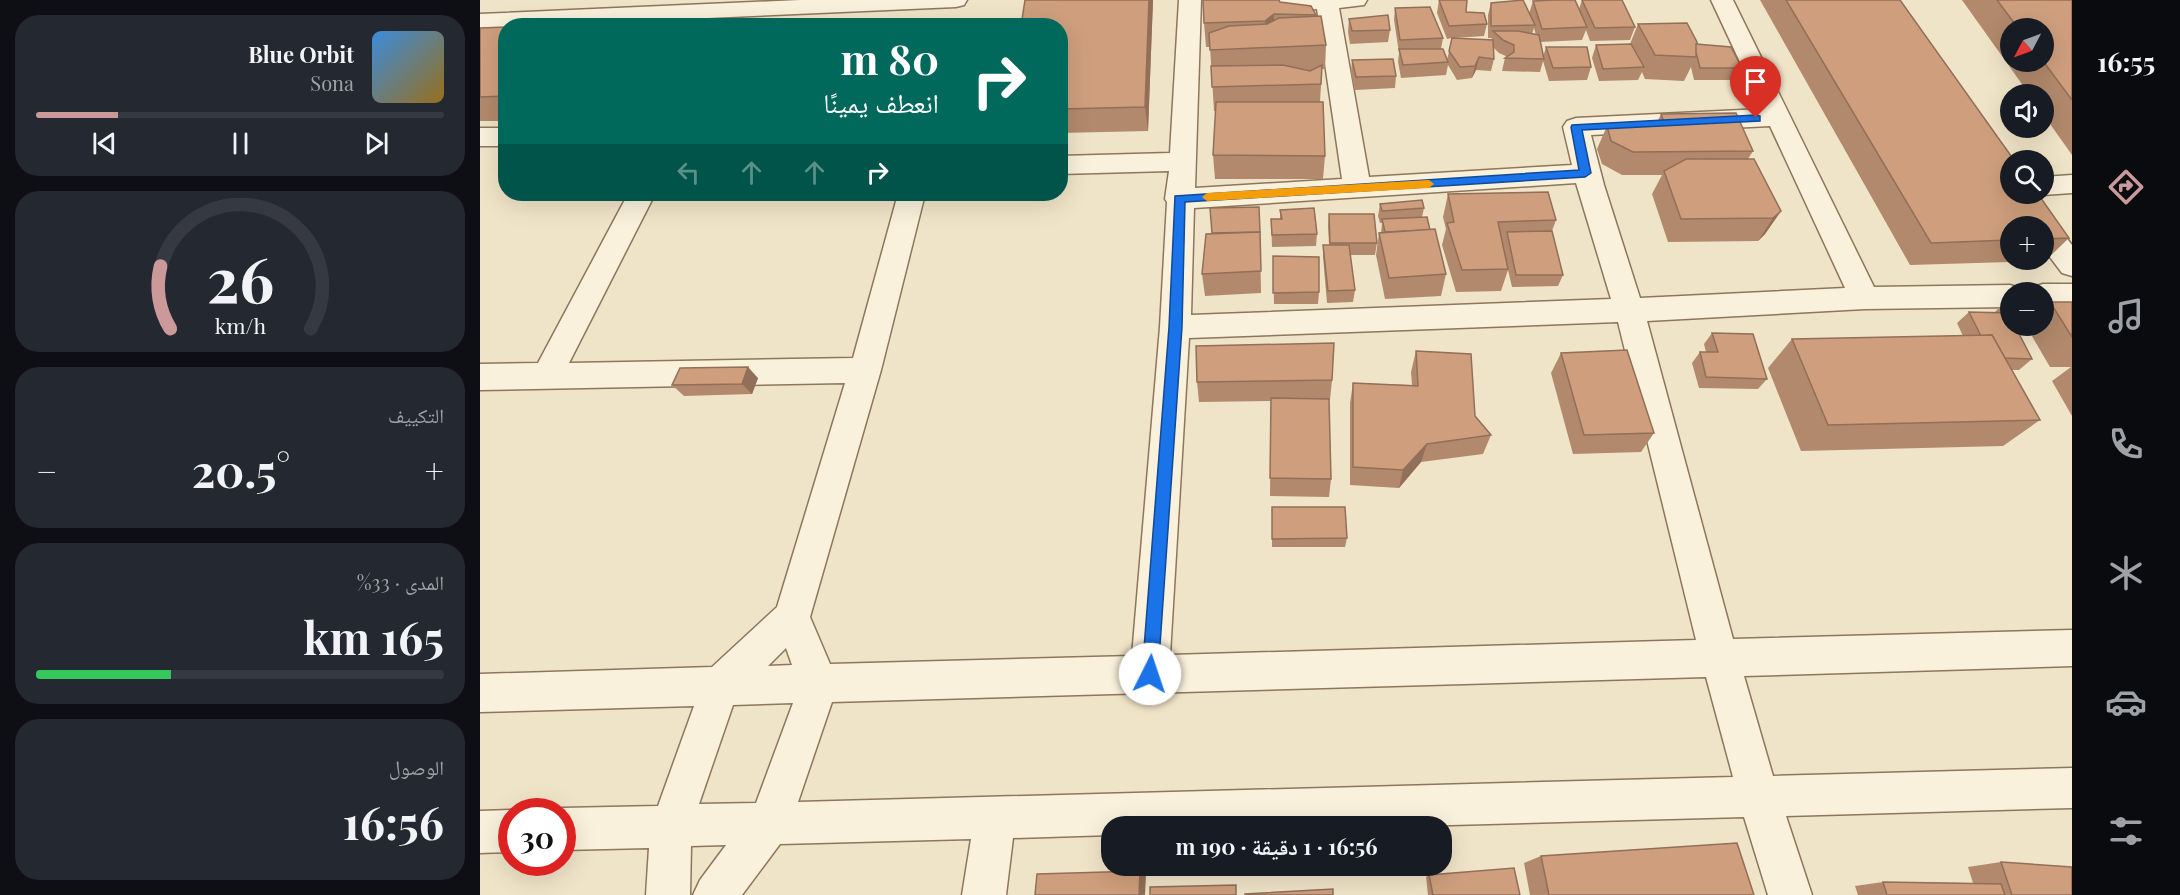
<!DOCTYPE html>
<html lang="ar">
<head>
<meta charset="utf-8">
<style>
	:root { --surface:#171b24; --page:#242831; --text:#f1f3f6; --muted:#9ea1a6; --line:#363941; --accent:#cc999b }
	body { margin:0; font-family:"Playfair Display","Noto Naskh Arabic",serif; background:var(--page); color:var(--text); direction:rtl; height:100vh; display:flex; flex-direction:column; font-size:22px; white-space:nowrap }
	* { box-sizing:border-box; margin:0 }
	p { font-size:20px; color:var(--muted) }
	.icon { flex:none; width:33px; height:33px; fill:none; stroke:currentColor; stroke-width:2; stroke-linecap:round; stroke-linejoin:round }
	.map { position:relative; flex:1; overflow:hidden; direction:ltr }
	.side { display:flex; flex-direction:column; gap:15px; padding:15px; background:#0d0f14; width:480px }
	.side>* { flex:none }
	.hud { position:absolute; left:18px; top:18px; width:570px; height:183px; border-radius:24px; box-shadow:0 6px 24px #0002; direction:rtl; background:#00695c; color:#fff; overflow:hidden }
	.needle { width:39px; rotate:229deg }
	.tools { position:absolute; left:1520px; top:18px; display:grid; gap:12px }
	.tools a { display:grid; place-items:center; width:54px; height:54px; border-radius:50%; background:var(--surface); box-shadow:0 6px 24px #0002; font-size:30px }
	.speed { position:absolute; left:18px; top:798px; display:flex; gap:12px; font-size:30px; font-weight:700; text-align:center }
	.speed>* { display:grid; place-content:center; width:78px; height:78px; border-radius:50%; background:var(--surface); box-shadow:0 6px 24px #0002; line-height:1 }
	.speed .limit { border:9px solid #d22; background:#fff; color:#111 }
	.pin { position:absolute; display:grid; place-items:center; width:51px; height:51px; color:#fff; margin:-62px -26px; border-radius:50% 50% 50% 0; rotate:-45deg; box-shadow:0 0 6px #0007 }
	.pin .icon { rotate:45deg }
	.me { position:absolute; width:66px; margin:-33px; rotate:4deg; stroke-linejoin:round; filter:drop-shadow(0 0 4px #0008) }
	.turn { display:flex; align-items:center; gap:21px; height:126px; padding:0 30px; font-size:27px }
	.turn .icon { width:78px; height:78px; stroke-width:2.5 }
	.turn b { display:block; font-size:42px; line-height:51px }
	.lanes { display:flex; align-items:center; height:57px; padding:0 30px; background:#0003; justify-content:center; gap:30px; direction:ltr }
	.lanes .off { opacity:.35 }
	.big { font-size:45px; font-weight:700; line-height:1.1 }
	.side .tile { flex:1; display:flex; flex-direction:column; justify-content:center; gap:9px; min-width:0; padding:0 21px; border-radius:24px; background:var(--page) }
	.side .dial { align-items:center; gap:0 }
	.dial svg { height:156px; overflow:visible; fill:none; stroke:var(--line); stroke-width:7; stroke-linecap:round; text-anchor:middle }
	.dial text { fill:var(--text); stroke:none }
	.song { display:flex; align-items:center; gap:18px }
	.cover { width:72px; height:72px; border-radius:9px; background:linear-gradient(135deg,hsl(210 70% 55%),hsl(40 70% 35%)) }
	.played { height:6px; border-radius:3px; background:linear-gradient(90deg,var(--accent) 20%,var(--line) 20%) }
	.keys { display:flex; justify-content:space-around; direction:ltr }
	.heat { display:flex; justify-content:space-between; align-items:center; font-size:33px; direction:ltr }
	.charge { height:9px; border-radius:4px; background:linear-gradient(90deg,#34c759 33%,var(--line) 0) }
	.trip { position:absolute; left:621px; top:816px; width:351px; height:60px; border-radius:24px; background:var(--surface); box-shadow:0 6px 24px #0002; font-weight:700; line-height:60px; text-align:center; direction:rtl }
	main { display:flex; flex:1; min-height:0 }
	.menu { display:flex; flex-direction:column; width:108px; justify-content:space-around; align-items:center; background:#090b0e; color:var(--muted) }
	.menu .icon { width:42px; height:42px }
	.menu .current { color:var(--accent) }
	.menu b { font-size:27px; color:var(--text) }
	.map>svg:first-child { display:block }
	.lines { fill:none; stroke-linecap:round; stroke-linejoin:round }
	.street-casing { stroke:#8d765c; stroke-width:3 }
	.street { fill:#faf1dc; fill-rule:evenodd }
	.wall { fill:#b2896c; fill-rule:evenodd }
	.shaded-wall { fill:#916f58 }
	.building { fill:#cf9f7d; stroke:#916f58; stroke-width:1.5 }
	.route { fill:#1a73e8; stroke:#114b97; stroke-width:1.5 }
	.slow { fill:#f59e0b }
</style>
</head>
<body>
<main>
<nav class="menu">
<b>16:55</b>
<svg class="icon current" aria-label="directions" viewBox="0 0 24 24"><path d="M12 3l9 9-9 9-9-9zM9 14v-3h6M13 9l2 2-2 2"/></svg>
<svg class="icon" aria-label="music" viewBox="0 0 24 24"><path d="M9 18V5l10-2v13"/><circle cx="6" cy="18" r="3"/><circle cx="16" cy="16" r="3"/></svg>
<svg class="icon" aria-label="phone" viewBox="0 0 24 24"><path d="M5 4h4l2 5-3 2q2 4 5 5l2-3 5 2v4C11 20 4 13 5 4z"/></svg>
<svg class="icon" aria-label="climate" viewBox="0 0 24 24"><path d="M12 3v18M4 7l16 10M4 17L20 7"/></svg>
<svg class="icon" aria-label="car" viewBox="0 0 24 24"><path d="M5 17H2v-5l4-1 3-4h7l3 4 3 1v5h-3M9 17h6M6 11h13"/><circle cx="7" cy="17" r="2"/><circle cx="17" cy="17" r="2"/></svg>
<svg class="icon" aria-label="filters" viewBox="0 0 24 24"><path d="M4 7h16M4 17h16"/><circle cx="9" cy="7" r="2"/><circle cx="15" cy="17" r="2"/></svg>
</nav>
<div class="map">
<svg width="1592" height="895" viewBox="0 0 1592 895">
	<rect width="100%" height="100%" fill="#f0e4c8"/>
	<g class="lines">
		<defs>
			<g id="street">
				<path d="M320,0h167l-3,5 -8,2 -476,21v-14z"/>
				<path d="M699,0h22l-6,188 147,-9 -25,-170 -67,5 -8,-2 -3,-5 3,-5 10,-2h115l-3,5 -25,3 30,169 203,-12 -9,-38 4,-6 9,-3 186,-9 -51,-109h22l141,287 136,-2 10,3 3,4h-13v15l-145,2 -218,12 86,318 339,-9v36l-328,10 29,100 299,-8v40l-286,8 26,79h-44l-24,-78 -330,9h-302v9l-99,3 -7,57h-44l9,-56 -191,5 -38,51h-49l7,-15 26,-35 -35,1 -1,49h-44l3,-47 -87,2v-38h-8l8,-4 96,-2 36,-100 -214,6v-38l232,-7 65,-60 68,-224 -365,7v-26l58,-1 90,-169h27l-86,169 284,-5 45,-164h27l-44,176 -71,247 20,47 302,-8 28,-329 7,-125 -2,-3 4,-28 -109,3v-18l110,-3zM1290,126l75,162 -205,10 -36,-113 -13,-50zM1096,183l35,116 -420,16 3,-107zM1138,322l78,318 -526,15 19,-317zM306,648l6,17 -24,1zM1226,677l27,100 -935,25 34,-100zM313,703l-37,100 -57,1 34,-99z"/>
				<rect x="0" y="128" width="26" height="18"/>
				<path d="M1592,175v18l-29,2 -7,-1h7v-17z"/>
				<path d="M1563,218l10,3 19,24v31l-10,-3 -19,-25v-22h-13l3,-5z"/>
				<path d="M1563,284h29v22h-29v-14h-13l3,-5z"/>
				<path d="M32,810l3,2h-3v40l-32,1v-42z"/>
			</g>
		</defs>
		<use href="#street" class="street-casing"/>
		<use href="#street" class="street"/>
	</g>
	<g class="wall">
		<path d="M545,0h128l-5,131 -88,2v-107z"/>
		<path d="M959,0l27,12 21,12 -3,12 -30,2 37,2 1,-2h-4v-23l3,-12 38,11 4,-13 46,8 3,-9h40l13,27 -5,13 -40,1 -4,-11 -4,10 -42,2 3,15 3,-10 45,20 -4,13 -38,1 -6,-20 -3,11 -38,-1 3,-13 3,-1 -9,-4 -6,-6 1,12 -3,12 -15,-1 -4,8 -15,2 -9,-15 -2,10 -45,3 -3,-16 1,-9 -5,-33 1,-12 48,30 -2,11 6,11 5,-22 -5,1 -10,-26zM1054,28l2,7 -4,-1z"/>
		<path d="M1280,0h140l169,238 -24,23 -135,4zM1530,226h33v34h-33z"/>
		<path d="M1482,0h110v155l-29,-41v-20h-14zM1530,28h33v34h-33z"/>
		<path d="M800,2l36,13 10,30 -1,24h-3l-2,33 5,54 -2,23h-108l-2,-24 3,-44h-2l-4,-64h-4l-2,-24z"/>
		<path d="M869,19l41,11 -2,12 -38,2 -2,-12z"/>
		<path d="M1158,24l58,20 46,24 -6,12h-42l-3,-13 -7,14 -39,-2 -3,-7 -4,8 -39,1 -7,-23 4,-13 34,-1z"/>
		<path d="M26,27v94h-26v-93z"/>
		<path d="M872,60l44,16 -1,12 -40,2 -4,-17z"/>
		<path d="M1181,114l92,37 -5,8 33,52 -16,23 -7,7 -90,1 -16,-48 10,-19h-40l-20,-11 -5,-15 10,-23 49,-1z"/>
		<path d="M968,194l108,26 -4,11 11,44 -5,11 -46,1 -4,-17 -7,21 -45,1 -14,-47 4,-16 -3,-12z"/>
		<path d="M900,204l44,4 -2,9 8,13 16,44 -5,22 -56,3 -9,-44 3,-22h2l1,-10h-2l-2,-7z"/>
		<path d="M730,208l50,24 1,61 -56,3 -3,-22 10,-40z"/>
		<path d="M800,210l37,24 -1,12 -44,1 -1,-28h9z"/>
		<path d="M849,214l48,29 -2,12h-25l5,35 -2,12 -26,1 -4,-46v-12h6l-1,-19z"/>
		<path d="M793,256l46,36 -1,12h-44z"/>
		<path d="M1527,300h3v26h33v-18l7,-6h22v114l-20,-35 19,-14h-21l-21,-36 -5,4h-4l12,24 -13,11h-7l28,50 -37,26 -202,5 -33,-83 24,-29 171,-3 -6,-13 12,-11 26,1v-1z"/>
		<path d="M1232,333l55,46 -9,10 -59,-1 -7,-25 8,-11h6l-2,-8z"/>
		<path d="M936,351l59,65 16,19 -8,19 -62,8 -22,26 -49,-3v-82l3,-20 59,2 -1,-13z"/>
		<path d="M1081,353l93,80 -13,19 -68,2 -22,-81z"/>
		<path d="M278,378l-6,16 -68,2 -12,-11z"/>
		<path d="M852,380l-2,20h-1l2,79 -2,18 -59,-1 1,-95 -72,1 -2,-20z"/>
		<path d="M792,507l75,31 -2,9h-73z"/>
		<path d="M1061,856l213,39h-224l-6,-32z"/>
		<path d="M1521,862l71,33h-214l-3,-9 28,-4 90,1 -5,-16z"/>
		<path d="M949,875l91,20h-92l-2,-18z"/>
	</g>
	<g class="shaded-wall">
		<path d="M669,0h4l-5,131 -3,-24z"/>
		<path d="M794,14v24l-9,7v-24z"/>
		<path d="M999,57l-3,13 -4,8 3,-12z"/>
		<path d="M1301,211l-16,23 -7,7 15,-23z"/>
		<path d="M268,367l10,11 -6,16 -10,-10z"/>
		<path d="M947,444l-6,18 -22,26 4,-18z"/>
		<path d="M660,871l6,4 -1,20h-6z"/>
	</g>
	<g class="building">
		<path d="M545,0h124l-4,107 -85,2v-83h-39z"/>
		<path d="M723,0h76l1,2 31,4 5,9 -42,-1 -9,7 -61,2z"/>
		<path d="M959,0h28l-1,12 18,1 3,11 -38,2z"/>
		<path d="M1043,0l12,25 -44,1v-23z"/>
		<path d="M1075,0h20l12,27 -45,2 -9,-28z"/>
		<path d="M1102,0h40l13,27 -40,1z"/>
		<path d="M1306,0h114l114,160h-4v34h28l31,44 -26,1v-13h-33v14l-79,3z"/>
		<path d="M1517,0h75v100l-29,-39v-33h-25z"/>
		<path d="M950,7l13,31 -43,2 -5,-32z"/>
		<path d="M908,15l2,15 -38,1 -3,-12z"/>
		<path d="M841,16l5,29 -116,5 -1,-17 20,-7 38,-2 12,-6z"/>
		<path d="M1207,23l10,19 -1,15 -41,-2 -17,-31z"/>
		<path d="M198,24l-1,2h-73z"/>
		<path d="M26,27v69l-26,1v-69z"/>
		<path d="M1013,31h25l21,4 5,24 -39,-1 9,-6v-7l-11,-5z"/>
		<path d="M972,38l41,2 1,19 -15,-2 -4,9 -15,1 -11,-16z"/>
		<path d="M1151,44l13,23 -41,2 -7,-24z"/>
		<path d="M1216,44l35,3 11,21h-42l-4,-16z"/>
		<path d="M1066,47h41l4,20 -38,1z"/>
		<path d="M919,49h44l5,13 -45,3z"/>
		<path d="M913,59l3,17 -40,1 -4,-17z"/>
		<path d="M803,65l27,6 12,-6 -1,19 -109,3 -1,-21z"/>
		<path d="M736,102h107l2,54 -112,-1z"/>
		<path d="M1256,113l17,38 -120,1 -22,-11 -4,-15 58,-1 -4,-11z"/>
		<path d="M1206,159h68l27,52 -8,7 -92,1 -17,-48z"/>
		<path d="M1068,192l8,28 -58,2 10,47 -46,1 -15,-47 7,-1 -6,-28z"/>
		<path d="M942,200l2,8 -42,3 -2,-7z"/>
		<path d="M779,207l1,25 -48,1 -2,-25z"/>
		<path d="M834,208l3,26 -45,1 -1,-16h11l-2,-9z"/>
		<path d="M849,214h45l3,29h-47z"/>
		<path d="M947,217l3,13 -45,2 -3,-13z"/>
		<path d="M955,229l11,45 -57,4 -10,-45z"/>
		<path d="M1072,231l11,44h-47l-9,-43z"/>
		<path d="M780,232l1,39 -59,3 4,-40z"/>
		<path d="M843,245h26l6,45 -27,1z"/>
		<path d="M793,256l46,1v35l-46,1z"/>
		<path d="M1570,302h22v35z"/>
		<path d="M1489,312l39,1 2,4v9h5l17,33 -27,-1 -13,-23 -11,1z"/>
		<path d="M1232,333l41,1 14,45 -61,-2 -6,-25h18z"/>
		<path d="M1512,335l48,85 -212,5 -36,-86z"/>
		<path d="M854,343l-2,37 -135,2 -1,-36z"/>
		<path d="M1147,350l27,83 -70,2 -23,-82z"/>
		<path d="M936,351l55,3 4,62 16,19 -64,9 -24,26 -50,-3v-84l65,3z"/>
		<path d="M268,367l-6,17 -70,1 8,-17z"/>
		<path d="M791,398l58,1 2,80 -61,-1z"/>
		<path d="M792,507h73l2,31 -75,1z"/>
		<path d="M1257,843l17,52h-205l-8,-39z"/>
		<path d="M1521,862l71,5v28h-60z"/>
		<path d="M1034,868l6,27h-87l-4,-20z"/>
		<path d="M660,871l-1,24h-104l2,-21z"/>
		<path d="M1403,882l118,2 4,11h-118z"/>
		<path d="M756,885v10h-86v-8z"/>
		<path d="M853,889v6h-88v-1z"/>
	</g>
	<path class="route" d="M1276,115l4,1v5l-178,9 9,43 -6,4 -400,25 -3,125 -24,347 -2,5 -6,2 -5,-2 -3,-5 27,-347 6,-131 404,-26 -8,-43 1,-2z"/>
	<path class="slow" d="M949,180l5,4 -5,4 -222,13 -5,-4 5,-4z"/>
</svg>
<div class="tools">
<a><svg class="needle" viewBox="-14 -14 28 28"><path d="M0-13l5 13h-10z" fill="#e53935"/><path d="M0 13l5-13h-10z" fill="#9ea1a6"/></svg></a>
<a><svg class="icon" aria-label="sound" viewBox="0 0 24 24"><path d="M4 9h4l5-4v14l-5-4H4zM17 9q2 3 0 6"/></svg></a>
<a><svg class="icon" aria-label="search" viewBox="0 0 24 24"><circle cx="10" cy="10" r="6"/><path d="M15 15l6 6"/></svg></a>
<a>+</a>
<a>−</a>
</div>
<div class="speed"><div class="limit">30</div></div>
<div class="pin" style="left:1276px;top:118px;background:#d93025"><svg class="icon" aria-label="arrive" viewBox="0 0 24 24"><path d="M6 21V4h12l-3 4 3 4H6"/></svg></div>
<svg class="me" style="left:670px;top:674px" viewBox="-20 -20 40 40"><circle r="19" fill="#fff"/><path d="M0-13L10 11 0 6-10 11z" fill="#1a73e8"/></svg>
<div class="trip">16:56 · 1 دقيقة · 190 m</div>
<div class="hud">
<div class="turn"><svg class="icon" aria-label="right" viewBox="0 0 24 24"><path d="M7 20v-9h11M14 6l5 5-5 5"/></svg><div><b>80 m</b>انعطف يمينًا</div></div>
<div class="lanes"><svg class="icon off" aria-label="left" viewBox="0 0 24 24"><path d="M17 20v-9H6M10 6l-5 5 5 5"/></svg><svg class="icon off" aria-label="ahead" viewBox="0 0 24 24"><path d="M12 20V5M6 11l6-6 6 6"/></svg><svg class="icon off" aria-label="ahead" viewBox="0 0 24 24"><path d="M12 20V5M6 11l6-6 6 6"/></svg><svg class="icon" aria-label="right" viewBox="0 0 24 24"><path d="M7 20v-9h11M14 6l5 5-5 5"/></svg></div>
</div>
</div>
<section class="side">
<div class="tile">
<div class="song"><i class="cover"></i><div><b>Blue Orbit</b><p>Sona</p></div></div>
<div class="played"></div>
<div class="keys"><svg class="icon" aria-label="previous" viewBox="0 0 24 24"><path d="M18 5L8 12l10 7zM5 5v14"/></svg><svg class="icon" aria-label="pause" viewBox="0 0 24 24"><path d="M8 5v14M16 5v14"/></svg><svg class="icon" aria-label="next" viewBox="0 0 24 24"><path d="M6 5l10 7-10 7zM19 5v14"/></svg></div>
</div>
<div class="tile dial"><svg viewBox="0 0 100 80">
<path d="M14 69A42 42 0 1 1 86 69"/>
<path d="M14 69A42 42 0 0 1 9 37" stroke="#cc999b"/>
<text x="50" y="56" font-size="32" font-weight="700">26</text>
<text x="50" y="72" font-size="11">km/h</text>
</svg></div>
<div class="tile"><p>التكييف</p>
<div class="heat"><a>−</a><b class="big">20.5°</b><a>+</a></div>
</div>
<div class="tile"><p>المدى · 33%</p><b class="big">165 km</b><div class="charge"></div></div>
<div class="tile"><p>الوصول</p><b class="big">16:56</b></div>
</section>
</main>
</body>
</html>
